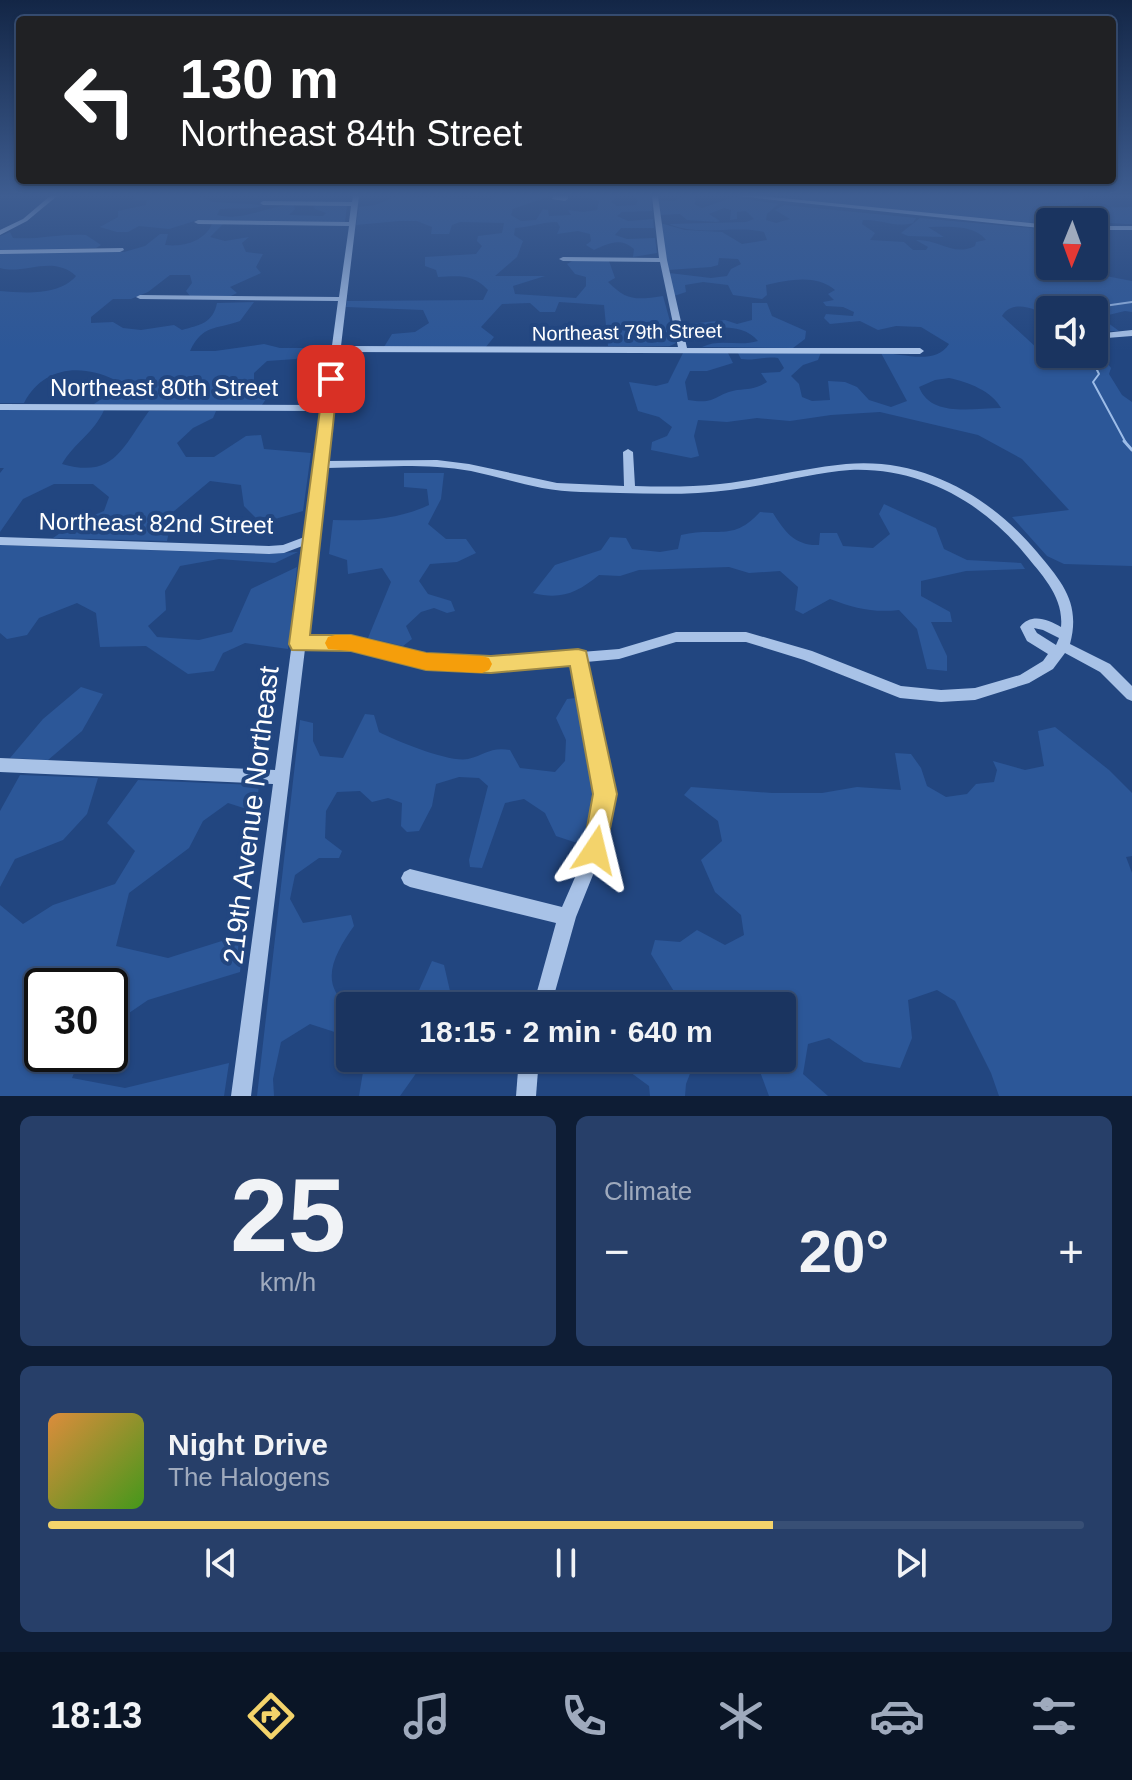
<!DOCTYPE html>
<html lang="en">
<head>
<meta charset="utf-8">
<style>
	:root { --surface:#1a3460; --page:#273f69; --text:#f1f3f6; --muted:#9faabd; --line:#384f75; --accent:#f3d36b }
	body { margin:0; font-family:Arial,sans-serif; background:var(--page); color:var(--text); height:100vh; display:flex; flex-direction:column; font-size:30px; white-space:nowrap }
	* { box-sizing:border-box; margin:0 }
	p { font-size:26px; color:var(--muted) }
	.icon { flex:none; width:44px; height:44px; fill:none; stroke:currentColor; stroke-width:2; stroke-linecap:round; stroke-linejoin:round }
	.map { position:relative; height:1096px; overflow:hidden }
	.side { display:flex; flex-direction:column; gap:20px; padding:20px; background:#0e1d35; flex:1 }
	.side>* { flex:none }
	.banner { position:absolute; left:16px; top:16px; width:1100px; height:168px; border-radius:8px; box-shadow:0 2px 6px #0004,0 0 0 2px var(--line); background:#202124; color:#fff; overflow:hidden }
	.needle { width:52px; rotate:181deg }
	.buttons { position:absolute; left:1036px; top:208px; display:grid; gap:16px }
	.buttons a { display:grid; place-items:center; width:72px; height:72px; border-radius:8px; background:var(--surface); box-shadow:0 2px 6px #0004,0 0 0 2px var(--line); font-size:40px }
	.speed { position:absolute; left:24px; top:968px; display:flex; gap:16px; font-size:40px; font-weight:700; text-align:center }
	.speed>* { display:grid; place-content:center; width:104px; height:104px; border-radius:50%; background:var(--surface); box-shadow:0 2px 6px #0004,0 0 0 2px var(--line); line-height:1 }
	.speed .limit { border:4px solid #111; border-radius:12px; background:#fff; color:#111 }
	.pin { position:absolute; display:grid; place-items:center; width:68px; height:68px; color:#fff; margin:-34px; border-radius:16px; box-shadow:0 4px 12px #0006 }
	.me { position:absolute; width:88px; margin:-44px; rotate:10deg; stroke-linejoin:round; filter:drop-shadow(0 0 6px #0008) }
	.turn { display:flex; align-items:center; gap:28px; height:168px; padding:0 32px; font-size:36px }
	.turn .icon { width:104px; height:104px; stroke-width:2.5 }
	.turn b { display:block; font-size:56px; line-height:68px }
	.big { font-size:60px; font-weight:700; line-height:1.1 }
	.side .card { flex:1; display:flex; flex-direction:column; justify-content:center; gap:12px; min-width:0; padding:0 28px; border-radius:12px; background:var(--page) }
	.side .dial { align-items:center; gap:0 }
	.dial b { font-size:104px; line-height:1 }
	.song { display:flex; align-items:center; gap:24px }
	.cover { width:96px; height:96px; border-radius:12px; background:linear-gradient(135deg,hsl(30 70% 55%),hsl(100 70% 35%)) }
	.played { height:8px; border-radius:4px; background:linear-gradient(90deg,var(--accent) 70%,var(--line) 70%) }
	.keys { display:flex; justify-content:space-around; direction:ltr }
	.heat { display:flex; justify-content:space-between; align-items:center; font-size:44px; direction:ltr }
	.side .tiles { flex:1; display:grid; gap:20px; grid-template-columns:1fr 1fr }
	.card:last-child { grid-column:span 2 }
	.trip { position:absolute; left:336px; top:992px; width:460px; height:80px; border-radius:8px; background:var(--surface); box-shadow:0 2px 6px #0004,0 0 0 2px var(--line); font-weight:700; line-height:80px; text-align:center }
	.tabs { display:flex; height:128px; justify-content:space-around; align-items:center; background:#0a1526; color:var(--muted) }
	.tabs .icon { width:56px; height:56px }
	.tabs .selected { color:var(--accent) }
	.tabs b { font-size:36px; color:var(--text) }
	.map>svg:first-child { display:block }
	.green { fill:#2c5798; fill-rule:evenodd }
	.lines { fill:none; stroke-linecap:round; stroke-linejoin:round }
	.stream-far1 { stroke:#9cbce8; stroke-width:2 }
	.stream { stroke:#9cbce8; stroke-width:3 }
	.minor { fill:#a8c2e7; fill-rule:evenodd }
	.route { fill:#f3d36b; stroke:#9e8946; stroke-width:2 }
	.slow { fill:#f59e0b }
	.labels { text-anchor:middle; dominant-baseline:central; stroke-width:8; stroke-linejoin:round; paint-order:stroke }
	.far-street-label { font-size:20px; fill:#fff; stroke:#224680 }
	.street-label { font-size:24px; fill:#fff; stroke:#224680 }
	.near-street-label { font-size:28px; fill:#fff; stroke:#224680 }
</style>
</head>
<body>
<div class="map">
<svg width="1132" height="1096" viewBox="0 0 1132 1096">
	<rect width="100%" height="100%" fill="#224680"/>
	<g class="green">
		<path d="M135,196h63l15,6 50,3c-10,6 -30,2 -43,4l-3,6c28,7 50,-10 77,-10l1,4 -6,6 34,1 3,-3 -11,-4 -2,-4 34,1 -2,16 -147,-2 -29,9 -30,-3 -11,6h-11l-17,-5 18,-10v-6l28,-6 1,-5h-14z"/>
		<path d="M397,196l93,4 5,-4h55l-37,13 -2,6 10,6 15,-1 7,-11 5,1 1,6 22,-1 -3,-5 15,2 14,-2 2,-9 -17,-5h35l-6,6 6,4 19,-1 2,-5 -4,-4h17l1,15 -30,1 -5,4 11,5 25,-2 1,9h-33l-6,7 12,4 28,-1 2,15 -24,4 1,-8c-13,-12 -26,-6 -40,1l-8,-5 5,-4 -1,-7 -12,-3 -21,3 3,-7 -3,-5c-15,0 -27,5 -42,6l-1,7 9,6 -6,16 -22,19h50l-32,10 2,8 61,4 10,-12v-9l-11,-3 -8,-10 7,-4 35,1 6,17 -7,4c19,19 28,18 55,14l13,47 -6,3h-62l-4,-41 -45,-3 -4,10h-15l-10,-9 -28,1 -21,23 13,10 -9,11 -101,-1 8,-13 23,-2 14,-9 -6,-13 -77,-3 1,-6 136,-1 5,-10c-15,-16 -29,-14 -50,-13l-2,-7 -11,-4v-9l51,-3 6,-8 -5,-5 1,-5 24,-3 2,-10 -44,-1 -8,3 -3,9h-18l1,-7 -15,-6h-18l-43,4 3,-18 16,-2z"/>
		<path d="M682,196h11l3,5 -2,3 8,4 32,-11 44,7 -11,10 -1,6 10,3 14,-4 -15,-9 9,-5 132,13 -3,5c-17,5 -32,-4 -50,-3l-1,4 13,9 -5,7 34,2 9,8h13l2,-3 -12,-7c23,-1 37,17 59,6l1,-4 10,-2c-12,-16 -40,-13 -58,-13l16,10 -36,-1 -7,-3 19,-15 120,11 10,15v22h32l8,7 42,8v31l-7,-1 -25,6 19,14h-25v-21h-44v8c-14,-10 -38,-19 -48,-2l49,45 10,1 3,-8h30v-8l17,22 -2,6 13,21 10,7v164l-68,-2 -17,-8 -35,-39 57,-7 -47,-51 -44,-24 -98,-23 -49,3 -41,6 -33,-3 -30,4 -29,-2 -4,16 5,20 -8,2 -40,-8 1,-8 15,-6 5,-9 -13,-10 -21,-6 -9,-29 27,4 12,-3 16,-32h43l6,12 -26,8h-17l-5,11 3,18c30,5 26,-6 49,-10 12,-1 19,-1 30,-8l-6,-9 19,-1 4,-4 -6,-10c-14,-2 -24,3 -37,1l-4,-8 84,1 -3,8 -15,5 -12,11 8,8 3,13 10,4 18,-1 -2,-19 17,1 12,5 12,13 22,7 16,-6 -26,-48c21,0 54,13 68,-9l-28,-17 -25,-1 -18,4 -18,-9 -30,3 -6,-6 2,-4 27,2 1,-4 -11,-5 -17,-1 -3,-4 11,-2 -6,-6 7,-4c-19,-16 -46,-10 -69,-5l1,10 -5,4 -29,-4 -5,-10 -25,-3 -18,3 1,7 -12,4 -5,-23 42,5 16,-2 4,-7 10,-5 -3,-5 -19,-1 -1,7 -7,2 -43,3 -8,-47 25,7 37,2 20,12 25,-4 -3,-8c-30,-7 -64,5 -95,-8l77,-2 8,-3 -8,-8 -9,1v7l-7,1 1,-10 -7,-2 -15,6 11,7 -3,1 -30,-2 -7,-6 -20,1 -1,-15 15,1zM949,378c19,4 43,13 52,30 -28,0 -70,10 -82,-21l16,-7z"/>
		<path d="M801,196h280l3,1 -2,5 -16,4 -3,4h8l-2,-2 63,-1v17c-26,0 -64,-8 -86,0l-244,-23z"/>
		<path d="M212,224h11l-13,13 15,4 24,-4 -7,6 4,9 17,2 -7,13 5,6 -31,14 7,6 -6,3h-41l-4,-5 6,-8 -2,-8h-20l-22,17 -17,7h-18l-22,18v6l22,-1 10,6 18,2 33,-5 8,5c18,-5 31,-7 35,-27l37,-1 -14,19c-25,9 -37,3 -50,30h25l49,-7 16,4h32l-16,11 -29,2 -13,12v12l14,11 -6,9 -168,-1 16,-11 5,-13c-35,-17 -72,-13 -91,23h-24v-112c24,2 59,5 76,-15 -23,-22 -52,-1 -76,-8v-15l124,-1 21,-6 15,-12h8l-3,11c18,2 39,-3 47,-21z"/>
		<path d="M10,232l3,6c25,2 48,-5 73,-3l15,10 -5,3 -96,2v-14z"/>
		<path d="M752,303h15l5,13 34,15 -1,8 -12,9 -91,-1c18,-9 37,0 56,-6 -12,-15 -33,-14 -51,-13l-11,12 -12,2 -4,-17 45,-5 12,4 15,-4z"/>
		<path d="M0,410h104c-10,23 -30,33 -42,54 52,15 60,-16 87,-53h67l-3,7 -20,10 -16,15 9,14h28l32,-21 15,-1 3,14 47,4 -8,58 -42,12 -17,-17 -3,-21 -31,-4 -37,31 -6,29 -114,-3 20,-14 31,-13 5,-14 -16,-13h-39l-31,15 -23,33v-59l4,-5h-4z"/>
		<path d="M404,473h40l-3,26 -13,25 18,15h20l10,14 -19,9 -27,2 -11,17 9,13 23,7 4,10 -8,2 -13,-5 -13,4 -15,14 6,13 -9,7 -35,-8 23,-56 -9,-14 -34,6 -1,-14 -18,-6 4,-34c35,1 63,0 96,-15l-2,-16 -23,-2z"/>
		<path d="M884,504l52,24 8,21 23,11 54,3 4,6 -59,2 -45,10v15l29,16 2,10h-21l16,34v15l-20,-2 -10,-40 -18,-19c-26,3 -45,-2 -69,-11l-27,15 -8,-4 3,-23 -18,-16 -31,2 -20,-6 -90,3 -19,6 -21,-1c-22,18 -38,25 -66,18l22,-28 46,-15 9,-13 16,1 6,11 28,3 18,-3 3,-14c35,-9 51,8 79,-23l13,1c12,19 22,33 46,32l1,-12h17l6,13 30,2 17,-14 -11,-20z"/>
		<path d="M0,545l261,9 37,-2 -23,11 -56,-4 -39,7 -15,25 1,19 -18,16 9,11 42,3 33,-8 19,-43 46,-22 -9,82 -43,-6 -22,10 -9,18 -26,3 -42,-28 -46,1 -4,-34 -19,-10 -38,15 -12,17 -20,4 -7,-6z"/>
		<path d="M81,687l22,7 -21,37 -34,29 -38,-2 33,-39z"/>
		<path d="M576,698l16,87 -1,50 -14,8 -21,-7 -11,-23 -21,-14 -19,4 -23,65 -12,-1 -1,-7 19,-74 -9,-8 -20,-1 -23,7 -4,22 -13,25 -12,1 -6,-6 1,-23 -14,-5 -16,4 -12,-11 -23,1 -11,19 -1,27 17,13 -3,7h-20l-24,17 -5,24 13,24 48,-8 3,11c-19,27 -37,58 -4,81v30l-40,-13 -29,18 -8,37 1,17h-17l43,-376 13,3v18l7,15 23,2 22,-44 9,1 5,17c17,9 71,31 89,27 18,-4 21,-12 42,-9l10,18 35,4 10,-11 1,-21 -10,-22 11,-19z"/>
		<path d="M1055,727l54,43 23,23v63l-6,1 6,16v223h-133l-8,-23 -36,-72 -18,-11 -29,10 4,38 -12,30 -36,-6 -35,-24 -21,6 -5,30 25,22h-59l-14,-38h27v-52h-108l1,-13 -24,-39 4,-14 25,2 17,-12 28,15 19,-10 -3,-20 -26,-23 -14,-32 21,-19 -4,-20 -34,-26 7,-8 81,6h50l35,-6 44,3 -6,-37 16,1 10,14 6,18 19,11 21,-3 9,-10 18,-2 3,-12 -4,-9 32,9 19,-4 -6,-35z"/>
		<path d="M20,775l78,3 -11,36 -24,26 -48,19 -15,28v-76z"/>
		<path d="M138,780l121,5 -3,27 -28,-9 -25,18 -14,27 -60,45 -13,53 52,12 76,-24 -4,38 -92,28 -38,26v-40h-68v68h40l-10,24 53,10 104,-25 -5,33h-224v-191l23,19 30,-19 62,-21 20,-33 -28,-28z"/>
		<path d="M432,961l12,4 6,26 10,15h-48z"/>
		<path d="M358,1058h63l-4,14 -17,24h-41l4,-24z"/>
		<path d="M569,1058h127l-10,26 -1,12h-35l-1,-10 -30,-22 -43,1z"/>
	</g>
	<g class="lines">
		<g class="stream-far1">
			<path d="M1094,319l10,-6v-7l28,-4"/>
			<path d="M1089,354l10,20 -6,8 33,61"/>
		</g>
		<path class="stream" d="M1124,441l8,9"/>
		<g class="minor">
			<path d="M50,196h7l-30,25 -27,14v-5l23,-11z"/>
			<path d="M353,196h6l-18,150 337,1 -18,-85 -97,-1 -4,-2 4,-2 96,1 -7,-62h6l9,64 20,88h233l4,3 -4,3 -579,-2 -14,109 110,-1 32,4 88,19 67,3 -1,-34 5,-3 5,3 2,34c29,1 57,1 85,-2 43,-5 84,-16 126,-20 76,-7 144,32 191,88 25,30 44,51 33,92l40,20 22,22v15l-5,-2 -27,-27 -35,-19 -12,16 -24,14 -54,17 -34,2 -41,-4 -96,-38 -58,-18h-70l-57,17 -33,3 27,132 -10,56 -27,67 -25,89h-18l23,-83 -146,-36 -6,-3 -3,-6 3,-6 6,-3 152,38 25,-57 10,-56 -25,-130 -81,7 -65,-4 -75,-19 -46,1 -54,447h-20l42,-312 -273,-12v-14l275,12 30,-225 -21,8 -15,1 -269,-9v-8l269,9 14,-1 24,-9 9,-69 -1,-2 2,-3 7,-51 -324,-1v-6l324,1 14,-104 -198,-2 -4,-2 4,-2 199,2 10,-71 -151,-2 -4,-2 4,-2 151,2 2,-16 -88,-1 -3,-2 3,-2 89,1zM404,466c22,0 45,1 67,5 23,5 47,12 71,17 26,5 52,4 78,5 37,1 74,2 110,-3 40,-5 80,-17 120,-20 69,-3 131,31 174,83 18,22 40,44 37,74 -14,-8 -30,-14 -41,0l7,14 21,13 -5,7 -23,14 -45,13 -34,2 -40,-4 -89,-35 -66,-19h-70l-57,17 -128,10 -65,-4 -75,-17 -45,1 21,-171zM1034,628l9,2 16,8 -3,7 -19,-12z"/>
			<path d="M553,196h15v3l-3,2 -13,-2z"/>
			<path d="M737,196h25l288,29v4z"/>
			<rect x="1094" y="226" width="38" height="4"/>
			<path d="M123,248l1,2 -4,2 -120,2v-4z"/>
			<path d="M1132,330v6l-38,3 1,-5z"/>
			<path d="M519,1058h20l-3,38h-20z"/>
		</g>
	</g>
	<linearGradient id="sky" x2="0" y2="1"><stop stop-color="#132646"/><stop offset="0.56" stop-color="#3e5d91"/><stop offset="1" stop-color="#3e5d91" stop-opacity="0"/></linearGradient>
	<rect width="1132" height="350" fill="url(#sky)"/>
	<path class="route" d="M331,374l7,5 -28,256h41l75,18 65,3 87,-7 8,2 31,143 -13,64 -9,4 -9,-4 -3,-8 10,-56 -23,-128 -79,7 -65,-3 -75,-19 -59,-1 -3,-6 35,-265z"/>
	<path class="slow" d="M335,635h16l75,18 56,3 7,2 3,6 -3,6 -7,3 -56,-3 -75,-19 -23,-2 -3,-6 3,-6z"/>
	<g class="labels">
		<g class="far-street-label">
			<text transform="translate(627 332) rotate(-1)">Northeast 79th Street</text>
		</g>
		<g class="street-label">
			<text x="164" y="387">Northeast 80th Street</text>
			<text transform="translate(156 523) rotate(1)">Northeast 82nd Street</text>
		</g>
		<g class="near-street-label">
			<text transform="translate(251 815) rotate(-83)">219th Avenue Northeast</text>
		</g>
	</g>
</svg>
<div class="buttons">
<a><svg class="needle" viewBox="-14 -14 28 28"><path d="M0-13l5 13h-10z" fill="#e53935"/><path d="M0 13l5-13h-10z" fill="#9faabd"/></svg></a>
<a><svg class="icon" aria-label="sound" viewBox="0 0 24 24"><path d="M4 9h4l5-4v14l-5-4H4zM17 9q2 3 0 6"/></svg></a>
</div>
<div class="speed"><div class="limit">30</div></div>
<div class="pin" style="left:331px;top:379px;background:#d93025"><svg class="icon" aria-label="arrive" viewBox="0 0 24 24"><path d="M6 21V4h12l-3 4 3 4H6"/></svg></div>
<svg class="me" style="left:595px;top:850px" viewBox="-20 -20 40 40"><path d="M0-17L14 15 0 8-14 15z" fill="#f3d36b" stroke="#fff" stroke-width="4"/></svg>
<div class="trip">18:15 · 2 min · 640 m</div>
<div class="banner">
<div class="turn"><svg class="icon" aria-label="left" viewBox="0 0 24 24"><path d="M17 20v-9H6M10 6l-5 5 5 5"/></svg><div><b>130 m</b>Northeast 84th Street</div></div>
</div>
</div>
<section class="side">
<div class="tiles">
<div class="card dial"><b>25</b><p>km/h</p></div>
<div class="card"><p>Climate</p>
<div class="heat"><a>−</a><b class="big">20°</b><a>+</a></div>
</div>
<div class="card">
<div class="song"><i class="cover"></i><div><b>Night Drive</b><p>The Halogens</p></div></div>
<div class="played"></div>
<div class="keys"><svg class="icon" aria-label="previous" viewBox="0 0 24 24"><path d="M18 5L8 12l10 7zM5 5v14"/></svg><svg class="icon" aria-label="pause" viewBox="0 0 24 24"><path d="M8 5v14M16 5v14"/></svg><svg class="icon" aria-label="next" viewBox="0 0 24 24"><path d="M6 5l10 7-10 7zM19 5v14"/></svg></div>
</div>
</div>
</section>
<nav class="tabs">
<b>18:13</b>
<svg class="icon selected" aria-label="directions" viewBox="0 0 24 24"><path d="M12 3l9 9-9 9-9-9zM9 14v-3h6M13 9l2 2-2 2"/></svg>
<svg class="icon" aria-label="music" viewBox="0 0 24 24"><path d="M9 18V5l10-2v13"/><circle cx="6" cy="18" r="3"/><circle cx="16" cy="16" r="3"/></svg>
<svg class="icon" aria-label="phone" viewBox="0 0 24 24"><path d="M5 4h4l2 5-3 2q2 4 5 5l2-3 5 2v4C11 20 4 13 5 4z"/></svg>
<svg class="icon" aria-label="climate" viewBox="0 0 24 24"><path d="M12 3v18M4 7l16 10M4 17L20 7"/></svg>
<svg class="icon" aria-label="car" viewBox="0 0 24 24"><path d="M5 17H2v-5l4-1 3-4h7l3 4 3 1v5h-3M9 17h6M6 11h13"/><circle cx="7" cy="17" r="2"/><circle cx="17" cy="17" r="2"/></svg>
<svg class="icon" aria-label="filters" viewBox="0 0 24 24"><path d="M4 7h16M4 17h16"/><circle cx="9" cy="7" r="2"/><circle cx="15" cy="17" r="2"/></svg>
</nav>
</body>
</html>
